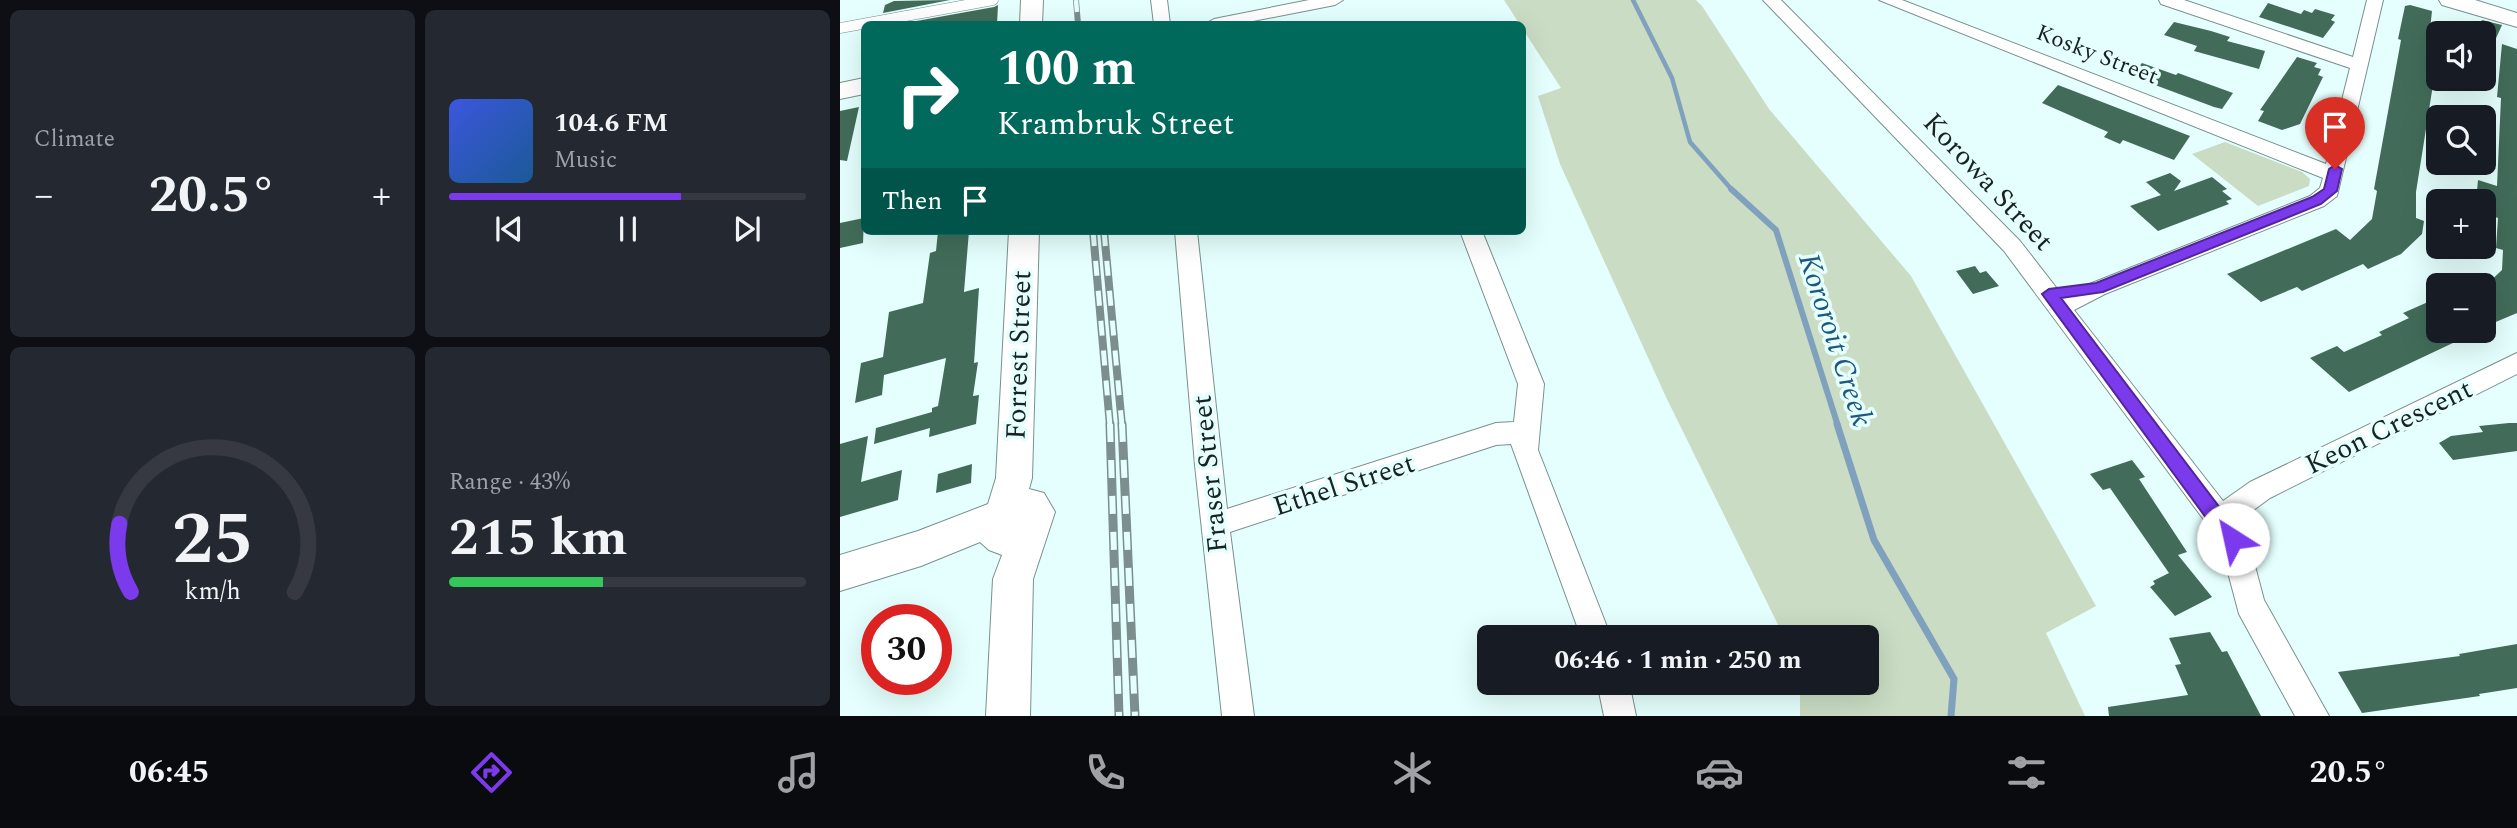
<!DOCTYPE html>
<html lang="en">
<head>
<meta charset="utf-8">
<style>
	:root { --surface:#171b24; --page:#242831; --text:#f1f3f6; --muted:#9ea1a6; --line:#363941; --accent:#7c3aed }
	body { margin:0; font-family:Spectral,serif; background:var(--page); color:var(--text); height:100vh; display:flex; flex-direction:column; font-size:26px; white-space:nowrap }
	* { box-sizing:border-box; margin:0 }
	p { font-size:23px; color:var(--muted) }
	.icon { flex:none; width:38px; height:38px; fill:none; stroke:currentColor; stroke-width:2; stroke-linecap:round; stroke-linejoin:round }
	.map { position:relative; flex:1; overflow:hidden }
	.details { display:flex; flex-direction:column; gap:10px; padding:10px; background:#0d0f14; width:840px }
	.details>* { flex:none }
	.hud { position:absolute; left:21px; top:21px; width:665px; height:214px; border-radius:10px; box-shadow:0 7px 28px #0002; background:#00695c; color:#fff; overflow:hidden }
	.buttons { position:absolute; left:1586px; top:21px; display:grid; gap:14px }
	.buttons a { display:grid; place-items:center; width:70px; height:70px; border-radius:10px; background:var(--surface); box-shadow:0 7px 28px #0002; font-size:35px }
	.speed { position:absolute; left:21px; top:604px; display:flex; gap:14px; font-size:35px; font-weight:700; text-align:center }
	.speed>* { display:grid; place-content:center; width:91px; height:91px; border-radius:50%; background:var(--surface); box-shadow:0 7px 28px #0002; line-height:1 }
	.speed .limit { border:10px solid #d22; background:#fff; color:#111 }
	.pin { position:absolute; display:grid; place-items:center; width:60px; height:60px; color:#fff; margin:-72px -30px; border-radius:50% 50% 50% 0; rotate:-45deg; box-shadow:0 0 7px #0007 }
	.pin .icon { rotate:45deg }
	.me { position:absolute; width:77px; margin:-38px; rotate:325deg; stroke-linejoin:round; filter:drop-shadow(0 0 5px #0008) }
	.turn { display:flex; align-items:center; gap:24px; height:147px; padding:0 21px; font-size:32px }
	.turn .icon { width:91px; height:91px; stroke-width:2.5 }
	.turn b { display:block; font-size:49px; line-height:60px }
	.then { display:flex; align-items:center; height:66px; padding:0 21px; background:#0003; gap:14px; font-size:26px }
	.big { font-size:52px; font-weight:700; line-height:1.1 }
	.details .tile { flex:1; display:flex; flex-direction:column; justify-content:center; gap:10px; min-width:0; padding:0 24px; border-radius:10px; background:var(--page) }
	.details .dial { align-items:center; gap:0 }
	.dial svg { height:182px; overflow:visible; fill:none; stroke:var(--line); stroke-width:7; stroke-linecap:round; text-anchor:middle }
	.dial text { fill:var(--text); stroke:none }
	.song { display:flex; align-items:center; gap:21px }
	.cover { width:84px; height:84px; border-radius:10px; background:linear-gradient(135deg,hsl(230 70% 55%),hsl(210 70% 35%)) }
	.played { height:7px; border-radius:4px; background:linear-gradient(90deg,var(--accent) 65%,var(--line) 65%) }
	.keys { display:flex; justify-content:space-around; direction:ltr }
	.heat { display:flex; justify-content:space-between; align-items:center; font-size:38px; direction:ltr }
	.charge { height:10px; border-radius:5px; background:linear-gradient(90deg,#34c759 43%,var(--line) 0) }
	.details .tiles { flex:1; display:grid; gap:10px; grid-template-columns:repeat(2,1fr) }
	.trip { position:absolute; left:637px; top:625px; width:402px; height:70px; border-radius:10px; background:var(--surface); box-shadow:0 7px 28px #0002; font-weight:700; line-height:70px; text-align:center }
	.dock { display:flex; height:112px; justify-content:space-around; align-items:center; background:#090b0e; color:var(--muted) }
	.dock .icon { width:49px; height:49px }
	.dock .active { color:var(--accent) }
	.dock b { font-size:32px; color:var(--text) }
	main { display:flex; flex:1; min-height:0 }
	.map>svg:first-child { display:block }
	.green { fill:#cadcc4 }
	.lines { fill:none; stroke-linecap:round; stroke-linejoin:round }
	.stream-far2 { stroke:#7fa1bd; stroke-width:4.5 }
	.stream-far1 { stroke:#7fa1bd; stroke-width:6 }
	.stream { stroke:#7fa1bd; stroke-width:7 }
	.building { fill:#426c59 }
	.lane-casing { stroke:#78918f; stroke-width:11 }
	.street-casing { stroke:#78918f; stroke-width:2 }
	.secondary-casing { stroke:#78918f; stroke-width:2 }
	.lane { stroke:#fff; stroke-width:10 }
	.street { fill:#fff; fill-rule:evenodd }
	.secondary { fill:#fff; fill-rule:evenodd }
	.rail-far2-casing { stroke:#7c8e8d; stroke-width:6 }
	.rail-far1-casing { stroke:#7c8e8d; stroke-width:8 }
	.rail-casing { stroke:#7c8e8d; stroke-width:9 }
	.rail-far2 { stroke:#e4fffd; stroke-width:4.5; stroke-dasharray:12; stroke-linecap:butt }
	.rail-far1 { stroke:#e4fffd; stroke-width:5; stroke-dasharray:15; stroke-linecap:butt }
	.rail { stroke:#e4fffd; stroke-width:6; stroke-dasharray:18; stroke-linecap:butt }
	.route { fill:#7c3aed; stroke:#51269a; stroke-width:2 }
	.labels { text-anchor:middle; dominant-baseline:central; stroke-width:7; stroke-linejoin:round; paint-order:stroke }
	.far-street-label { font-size:23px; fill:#182221; stroke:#e4fffd }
	.street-label { font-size:28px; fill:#182221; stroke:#e4fffd }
	.water-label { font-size:30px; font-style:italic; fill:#20567d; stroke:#e4fffd }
</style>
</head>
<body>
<main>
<section class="details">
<div class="tiles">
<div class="tile"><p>Climate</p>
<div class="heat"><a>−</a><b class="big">20.5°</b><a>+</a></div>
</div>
<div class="tile">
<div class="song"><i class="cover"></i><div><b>104.6 FM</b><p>Music</p></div></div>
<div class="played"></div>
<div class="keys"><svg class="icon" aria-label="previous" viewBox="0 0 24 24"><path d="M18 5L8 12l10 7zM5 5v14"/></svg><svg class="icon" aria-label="pause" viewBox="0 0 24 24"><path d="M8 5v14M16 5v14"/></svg><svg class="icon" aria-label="next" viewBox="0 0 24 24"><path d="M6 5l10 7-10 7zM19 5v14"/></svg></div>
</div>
<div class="tile dial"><svg viewBox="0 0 100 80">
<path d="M14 69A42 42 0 1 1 86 69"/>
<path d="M14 69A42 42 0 0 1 9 39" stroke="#7c3aed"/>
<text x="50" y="56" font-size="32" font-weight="700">25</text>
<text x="50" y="72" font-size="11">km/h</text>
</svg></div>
<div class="tile"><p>Range · 43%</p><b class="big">215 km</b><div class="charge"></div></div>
</div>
</section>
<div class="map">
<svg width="1677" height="716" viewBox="0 0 1677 716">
	<rect width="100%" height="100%" fill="#e4fffd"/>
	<g class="green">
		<path d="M664,0h192l6,6 67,103 142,167 185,330 -50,27 39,83h-285v-33l67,-1v-45h-83l-118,-240 -106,-233 -22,-68 23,-8z"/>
		<path d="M1385,142l77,30 8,7 -1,7 -51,20 -66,-52z"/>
	</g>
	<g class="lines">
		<path class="stream-far2" d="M793,0l39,78 18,64 43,49"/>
		<path class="stream-far1" d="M891,189l45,41 62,196"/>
		<path class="stream" d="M997,424l37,116 80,139 -3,37"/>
	</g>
	<g class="building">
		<path d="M110,0l-67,13 2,-8 9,-4z"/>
		<path d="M1428,3l33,11 3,-4 8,3 3,-4 20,6 -4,5 4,2 -12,16 -64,-21z"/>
		<path d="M158,5l-1,19h-97l94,-17z"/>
		<path d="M1570,5l22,6 -3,28 6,1 -2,12 5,1 -22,139v26l8,3 -2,13 -21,20 -33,15 -5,-5 -61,27 -5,-4 -36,15 -34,-28 109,-45 14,11 22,-21 5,-28 -3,-2 27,-149 -3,-1 7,-33z"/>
		<path d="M1642,20l20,5 -19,42v-34h-7z"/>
		<path d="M1334,22l37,9 19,6 -3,4 38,10 -6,18 -65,-18 3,-5 -33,-11z"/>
		<path d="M1662,44l15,5v264l-26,11 -8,-6v-30l19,-18 1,-20 -7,-2 2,-30 -15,-5v-12h-7l2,-21 19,6 4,-88 -4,-1z"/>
		<path d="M1457,57l20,6 -3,4 7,2 -3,6 5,2 -23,47 -18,6 -24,-9 6,-10 -4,-1z"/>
		<path d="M1302,63l34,12 2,-2 55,20 -11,16 -8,-2 -83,-31z"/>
		<path d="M1218,85l26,10 106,41 -16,24 -51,-20 -3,4 -16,-7 4,-5 -66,-29z"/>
		<path d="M19,107l-12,54 -7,-1v-49z"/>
		<path d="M1330,173l11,8 -7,10 38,-14 15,12 -5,2 10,8 -6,2 3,3 -71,27 -28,-25 31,-11 -15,-13z"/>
		<path d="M24,218l-1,25 -23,5v-25z"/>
		<path d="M98,231h31l-5,61 15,-4 -5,75 4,-1 -5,34 6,-1 -3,29 -47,13 1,-9 -56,16 2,-16 56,-16v-4l6,-2 8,-48 -62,17 -2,20 -27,8 6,-40 22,-6 6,-45 34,-9 7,-50 6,-2z"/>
		<path d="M1135,266l5,7 6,-2 13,15 -26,8 -17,-23z"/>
		<path d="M1588,302l10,8v21l17,11 -106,50 -39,-34 27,-12 7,6 38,-17 -3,-3 30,-14 -6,-5z"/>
		<path d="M1669,423h8v28l-64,9 -14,-17 12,-7 32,-4 -4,-6z"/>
		<path d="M28,436l-7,46 41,-12 -4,30 -58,17v-73z"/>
		<path d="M1292,460l13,17 -6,2 48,73 -9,3 34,42 -37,19 -25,-29 5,-3 -2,-3 16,-8 -59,-85 -7,2 -13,-16z"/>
		<path d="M132,464l-1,19 -35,10 2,-19z"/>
		<path d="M1370,632l12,20 5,-1 34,65h-152l-1,-9 80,-12 -13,-30 6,-1 -12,-26z"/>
		<path d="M1677,644v44l-38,6 1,2 -118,17 -24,-41 122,-16 -1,-2z"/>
	</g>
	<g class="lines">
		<defs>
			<path id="lane" d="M0,28l153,-28"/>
			<g id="street">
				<path d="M311,0h16l3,24h-16z"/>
				<path d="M469,0h34l-8,5 -97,19h-33l9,-5z"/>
				<path d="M923,0h18l239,241 42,54 248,-99 10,-8 3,-10 -444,-178h23l424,164 24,-96 -189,-64 -2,-4h25l169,57 14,-57h16l-46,196 -13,10 -219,88 -31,16 149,191 27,-19 267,-129v21l-247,124 -33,24 13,25 14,53 65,116h-34l-56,-102 -17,-64 -12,-22 -206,-277z"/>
				<path d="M335,231h22l30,278 269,-86 18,-1 4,-38 -58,-153h22l62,153 -6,66 73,187h-30l-70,-193 -15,1 -266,87 24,184h-32l-27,-251z"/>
				<path d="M757,682h32l7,34h-32z"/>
			</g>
			<g id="secondary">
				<path d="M181,0h22l-1,24h-22z"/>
				<path d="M1599,0h36l42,13v14l-75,-22z"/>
				<path d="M24,78v16l-24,5v-16z"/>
				<path d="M169,231h30l-7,247 -3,11 15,4 11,19 -22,67 -3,137h-44l7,-137 9,-24 -13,-5 -9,-8 -59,24 -81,25v-36l78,-24 70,-27 8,-26z"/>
			</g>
		</defs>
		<use href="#lane" class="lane-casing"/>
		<use href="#street" class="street-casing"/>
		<use href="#secondary" class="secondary-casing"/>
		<use href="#lane" class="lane"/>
		<use href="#street" class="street"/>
		<use href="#secondary" class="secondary"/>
		<defs>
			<path id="rail-far2" d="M236,0l2,24"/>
			<g id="rail-far1">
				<path d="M253,231l17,195"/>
				<path d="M264,231l18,195"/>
			</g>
			<g id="rail">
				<path d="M270,424l9,292"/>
				<path d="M282,424l13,292"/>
			</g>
		</defs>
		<use href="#rail-far2" class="rail-far2-casing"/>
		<use href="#rail-far1" class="rail-far1-casing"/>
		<use href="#rail" class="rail-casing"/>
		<use href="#rail-far2" class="rail-far2"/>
		<use href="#rail-far1" class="rail-far1"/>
		<use href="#rail" class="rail"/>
	</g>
	<path class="route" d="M1495,165l7,4 -5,22 -16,13 -218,88 -42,6 178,235 3,6 -3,6 -6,2 -7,-2 -184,-251 7,-5 47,-6 216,-86 12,-8 5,-20z"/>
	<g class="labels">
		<g class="far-street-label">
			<text transform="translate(1257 55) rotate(21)">Kosky Street</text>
		</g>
		<g class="street-label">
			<text transform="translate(1148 182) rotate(47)">Korowa Street</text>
			<text transform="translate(179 355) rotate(-88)">Forrest Street</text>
			<text transform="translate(1549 427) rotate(-26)">Keon Crescent</text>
			<text transform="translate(370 474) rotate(-96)">Fraser Street</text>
			<text transform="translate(504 485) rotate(-18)">Ethel Street</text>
		</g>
		<g class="water-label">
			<text transform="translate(995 340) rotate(72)">Kororoit Creek</text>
		</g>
	</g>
</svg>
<div class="buttons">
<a><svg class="icon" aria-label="sound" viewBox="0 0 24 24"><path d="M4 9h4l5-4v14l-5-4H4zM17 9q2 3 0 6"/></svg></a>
<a><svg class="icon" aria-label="search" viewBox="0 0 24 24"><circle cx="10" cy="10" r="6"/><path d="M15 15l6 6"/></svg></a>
<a>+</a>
<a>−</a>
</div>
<div class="speed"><div class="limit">30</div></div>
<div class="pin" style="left:1495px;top:169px;background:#d93025"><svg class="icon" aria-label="arrive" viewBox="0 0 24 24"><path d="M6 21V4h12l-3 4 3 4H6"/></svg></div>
<svg class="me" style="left:1393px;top:539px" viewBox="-20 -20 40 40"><circle r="19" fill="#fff"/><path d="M0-13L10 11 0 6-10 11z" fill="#7c3aed"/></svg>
<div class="trip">06:46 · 1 min · 250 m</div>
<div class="hud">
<div class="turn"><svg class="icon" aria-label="right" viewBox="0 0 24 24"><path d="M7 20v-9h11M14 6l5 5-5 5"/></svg><div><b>100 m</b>Krambruk Street</div></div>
<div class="then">Then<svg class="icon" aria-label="arrive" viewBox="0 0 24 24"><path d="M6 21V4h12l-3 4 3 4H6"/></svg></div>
</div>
</div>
</main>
<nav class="dock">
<b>06:45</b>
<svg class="icon active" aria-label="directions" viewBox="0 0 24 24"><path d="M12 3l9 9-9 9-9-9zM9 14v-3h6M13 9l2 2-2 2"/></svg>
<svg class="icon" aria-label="music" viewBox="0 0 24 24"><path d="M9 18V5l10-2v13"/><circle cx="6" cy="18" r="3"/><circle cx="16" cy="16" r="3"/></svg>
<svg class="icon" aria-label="phone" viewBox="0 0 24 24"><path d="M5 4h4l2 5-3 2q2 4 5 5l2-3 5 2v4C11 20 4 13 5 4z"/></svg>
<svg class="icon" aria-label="climate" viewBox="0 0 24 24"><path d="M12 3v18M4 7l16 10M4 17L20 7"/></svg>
<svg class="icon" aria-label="car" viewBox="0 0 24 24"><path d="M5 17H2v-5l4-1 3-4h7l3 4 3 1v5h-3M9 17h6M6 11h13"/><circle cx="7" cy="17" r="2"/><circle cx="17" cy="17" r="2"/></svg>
<svg class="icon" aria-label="filters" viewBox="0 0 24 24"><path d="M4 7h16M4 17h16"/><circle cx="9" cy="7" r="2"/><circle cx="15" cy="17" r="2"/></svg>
<b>20.5°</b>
</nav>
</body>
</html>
